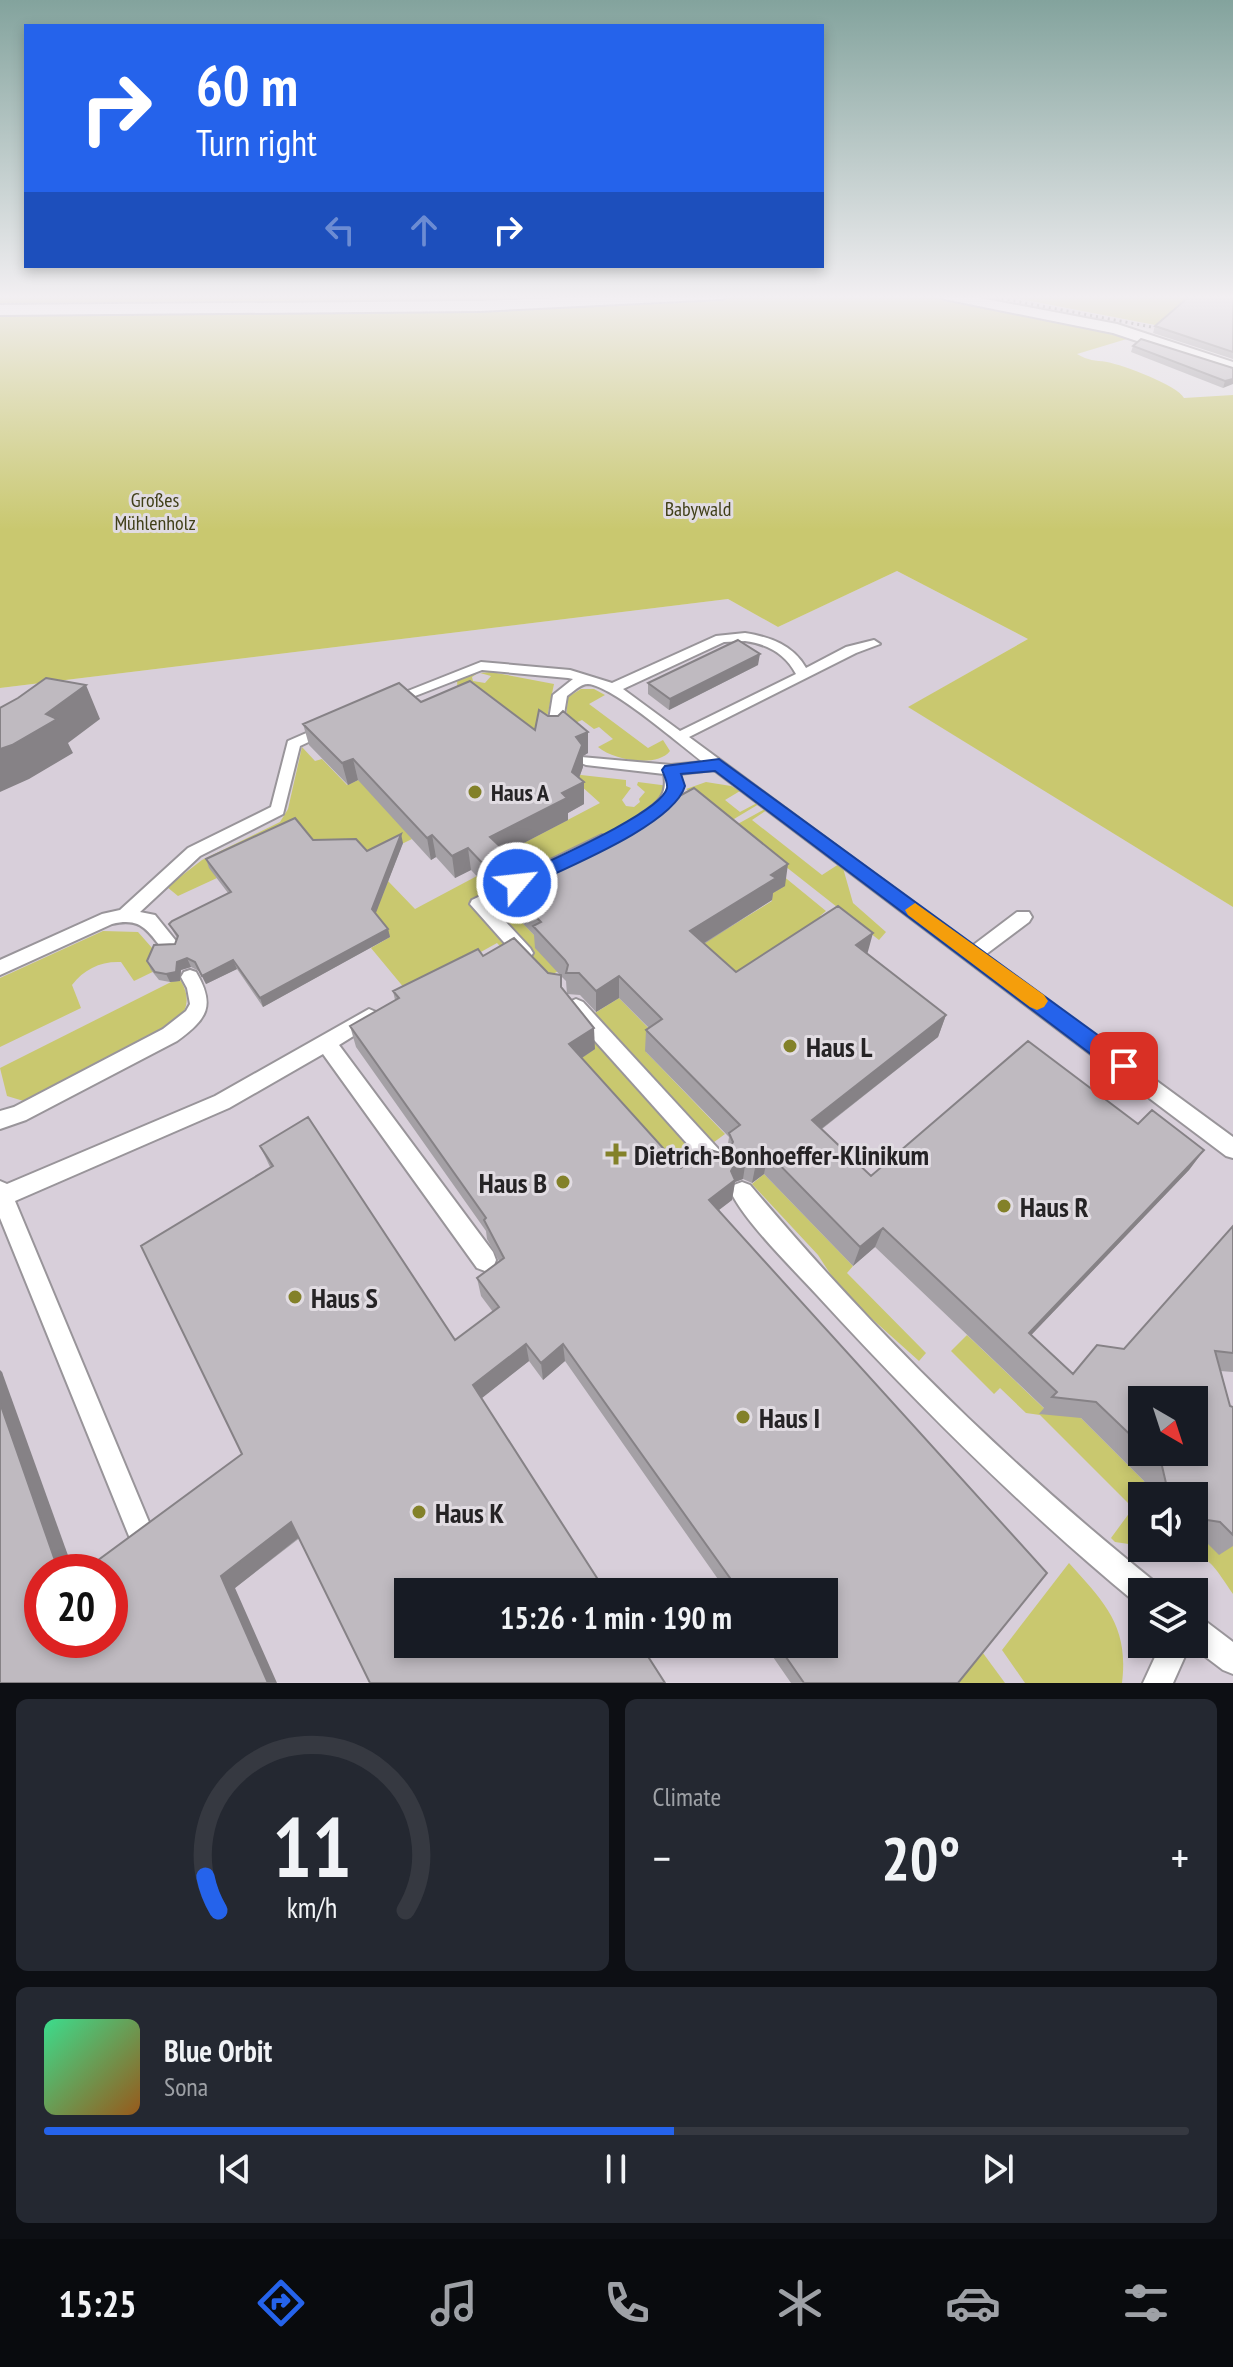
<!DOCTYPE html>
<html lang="en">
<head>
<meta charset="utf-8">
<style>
	:root { --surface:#171b24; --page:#242831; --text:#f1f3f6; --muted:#9ea1a6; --line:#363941; --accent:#2563eb }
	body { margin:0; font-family:"PT Sans Narrow",sans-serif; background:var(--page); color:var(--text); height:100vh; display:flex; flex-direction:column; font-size:30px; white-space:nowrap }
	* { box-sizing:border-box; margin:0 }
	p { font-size:26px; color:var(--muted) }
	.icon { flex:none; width:44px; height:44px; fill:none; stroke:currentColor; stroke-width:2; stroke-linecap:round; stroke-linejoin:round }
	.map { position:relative; height:1683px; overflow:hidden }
	.side { display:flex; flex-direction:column; gap:16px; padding:16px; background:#0d0f14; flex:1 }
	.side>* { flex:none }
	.hud { position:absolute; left:24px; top:24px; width:800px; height:244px; border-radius:0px; box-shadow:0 4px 12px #0003; background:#2563eb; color:#fff; overflow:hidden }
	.needle { width:52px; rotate:141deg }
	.tools { position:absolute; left:1128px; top:1386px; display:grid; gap:16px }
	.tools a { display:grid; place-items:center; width:80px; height:80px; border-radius:0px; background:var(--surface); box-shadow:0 4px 12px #0003; font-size:40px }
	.speed { position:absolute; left:24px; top:1554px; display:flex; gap:16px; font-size:40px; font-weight:700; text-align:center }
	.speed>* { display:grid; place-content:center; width:104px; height:104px; border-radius:50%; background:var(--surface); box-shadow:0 4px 12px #0003; line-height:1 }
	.speed .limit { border:12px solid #d22; background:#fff; color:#111 }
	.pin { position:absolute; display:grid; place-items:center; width:68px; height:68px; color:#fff; margin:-34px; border-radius:16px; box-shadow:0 4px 12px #0006 }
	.me { position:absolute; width:88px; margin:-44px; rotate:62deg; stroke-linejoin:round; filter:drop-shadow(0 0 6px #0008) }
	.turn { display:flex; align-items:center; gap:28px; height:168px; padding:0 40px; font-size:36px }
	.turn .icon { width:104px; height:104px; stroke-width:2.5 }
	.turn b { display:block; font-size:56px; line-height:68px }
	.lanes { display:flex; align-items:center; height:76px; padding:0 40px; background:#0003; justify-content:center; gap:40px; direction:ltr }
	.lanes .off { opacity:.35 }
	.big { font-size:60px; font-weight:700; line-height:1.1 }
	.side .widget { flex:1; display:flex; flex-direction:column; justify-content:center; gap:12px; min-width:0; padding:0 28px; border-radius:12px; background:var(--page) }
	.side .dial { align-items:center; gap:0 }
	.dial svg { height:208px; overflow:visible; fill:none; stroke:var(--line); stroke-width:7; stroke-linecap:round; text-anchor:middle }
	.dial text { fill:var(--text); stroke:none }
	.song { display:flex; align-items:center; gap:24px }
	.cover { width:96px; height:96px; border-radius:12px; background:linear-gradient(135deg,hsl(150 70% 55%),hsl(30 70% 35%)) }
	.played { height:8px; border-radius:4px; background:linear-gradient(90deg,var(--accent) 55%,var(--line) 55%) }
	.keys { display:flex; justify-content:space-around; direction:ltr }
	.heat { display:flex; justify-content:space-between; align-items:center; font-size:44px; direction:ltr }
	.side .tiles { flex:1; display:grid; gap:16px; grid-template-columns:1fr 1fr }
	.widget:last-child { grid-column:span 2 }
	.trip { position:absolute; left:394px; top:1578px; width:444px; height:80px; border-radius:0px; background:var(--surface); box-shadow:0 4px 12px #0003; font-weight:700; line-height:80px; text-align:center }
	.dock { display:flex; height:128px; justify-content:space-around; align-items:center; background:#090b0e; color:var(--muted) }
	.dock .icon { width:56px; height:56px }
	.dock .active { color:var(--accent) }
	.dock b { font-size:36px; color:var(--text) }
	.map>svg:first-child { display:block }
	.built { fill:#d8cfda; fill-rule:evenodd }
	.green { fill:#c9c86f }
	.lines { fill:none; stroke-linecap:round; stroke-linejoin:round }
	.lane-casing { stroke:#99959a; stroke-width:4 }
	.street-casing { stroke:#99959a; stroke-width:4 }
	.lane { fill:#fff; fill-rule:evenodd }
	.street { fill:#fff; fill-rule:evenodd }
	.rail { stroke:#636063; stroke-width:3; stroke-dasharray:2 4; stroke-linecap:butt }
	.wall { fill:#a4a0a5; fill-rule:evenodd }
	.shaded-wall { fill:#868286 }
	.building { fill:#bfbac0; stroke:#868286; stroke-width:2 }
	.route { fill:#2563eb; stroke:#184099; stroke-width:2 }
	.slow { fill:#f59e0b }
	.poi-dot { fill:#838129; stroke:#e1dce2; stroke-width:3 }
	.labels { text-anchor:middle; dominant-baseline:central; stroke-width:6; stroke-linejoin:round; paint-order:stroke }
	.far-park-label { font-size:20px; fill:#403f18; stroke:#e1dce2 }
	.poi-label { font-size:24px; font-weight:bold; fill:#252325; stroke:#e1dce2; text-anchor:start }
	.near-poi-label { font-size:28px; font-weight:bold; fill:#252325; stroke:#e1dce2; text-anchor:start }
</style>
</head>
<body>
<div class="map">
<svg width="1233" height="1683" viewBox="0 0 1233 1683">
	<rect width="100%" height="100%" fill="#e1dce2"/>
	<g class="built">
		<path d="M969,295h28l236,45v5z"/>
		<path d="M897,571l131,68 -119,68 324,200v776h-1233v-995l728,-89 50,28zM1142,1400h52v52h-52zM1142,1496h52v52h-52zM42,1572h68v68h-68zM408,1592h416v52h-416zM1142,1592h52v52h-52z"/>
	</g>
	<g class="green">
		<path d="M0,295h929l147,26 54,17 -53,16c12,7 17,6 30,8 16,3 70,23 77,36l49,-3v512l-325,-200 120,-68 -131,-68 -119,56 -50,-28 -728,89z"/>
		<path d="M999,295h231l3,45z"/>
		<path d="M491,672l63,12 -10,48 -86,-31 -1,-22 21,-6 -6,4 1,4 12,2 6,-7 -11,-3z"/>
		<path d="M581,689h13l11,6 -16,9 59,44 15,-8 7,11c-13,17 -57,9 -72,-4l15,-8 -14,-12 -5,2 -12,-9 -9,4 -7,-5 2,-22z"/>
		<path d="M302,747l13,14 7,-2 25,26 18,-8 47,62 -43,21 -159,8 7,10 -39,18 -11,-9 35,-27 78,-38 8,-13z"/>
		<path d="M559,766l22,9 45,5v6l5,2 -9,12 4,6 8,1 6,-5 -1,-3 6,-7 -8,-7 1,-3 31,4 26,21 -162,92 -40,-40 107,-56z"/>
		<path d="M706,782l25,4 9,5 -15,9 15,12 17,-9 2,1 -30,18 -43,-33z"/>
		<path d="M765,809l2,1 -15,10 70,55 17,-11 4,4 10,35 33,29 -7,8 -145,-114z"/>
		<path d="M771,866l55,45 -6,5 24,18 -111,60 -45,-41 84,-52z"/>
		<path d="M477,876l88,91 -22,13 2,15 -48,-52 -79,44 -13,2 -34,-41 19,-11 -25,-29 16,-9 7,-18 27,28z"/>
		<path d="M103,931l35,1 29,33 -33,16 -13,-19c-20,-1 -37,7 -49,23l9,23 -81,39v-69z"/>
		<path d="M179,978c7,11 11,22 4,35 -14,25 -125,73 -156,89l-20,-6 -7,-28z"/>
		<path d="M619,998l42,43 -15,11 79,82 -57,42 -97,-111 3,-39z"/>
		<path d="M764,1174l89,92 -6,7 79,80 -7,8 -77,-69 -24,-37 -66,-71z"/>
		<path d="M967,1335l84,80 21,-6 72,72 4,15h-6v50l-27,-4 -4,-4 22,-30 -93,-93 -14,-2 -26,-25 -6,6 -43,-43z"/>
		<path d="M1233,1534v60c-27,-41 -27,-40 -75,-46h36v-13z"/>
		<path d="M1069,1563c36,40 60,63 53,120h-97l-23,-33z"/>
		<path d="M980,1649l25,34h-52z"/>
	</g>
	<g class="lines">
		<defs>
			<g id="lane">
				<path d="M745,633c25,4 48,12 61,35l40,-21 28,-7 6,4 -24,9 -167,84 283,209 45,-34h12l3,5 -3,5 -44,33 248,182v21l-7,-2 -512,-386 -35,4c5,21 -13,52 -38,48l-2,-4 2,-4c17,-11 27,-19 23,-40l-78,-9 -5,-2 -2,-3 2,-3 90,8 32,-3c-24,-18 -90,-76 -115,-78 -8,0 -15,8 -21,12l-6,36 -7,4 -7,-4 6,-37 20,-16 -5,-1 -86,-8 -85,33 -5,1 -7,-4 96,-38 89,8 42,13 104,-47zM745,641c22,3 40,12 51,33l-116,57 -57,-42 101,-47z"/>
				<path d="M327,724l7,4 -2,3 -32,15 -17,68 -83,42 -60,56 15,3 21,26 3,5 -3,5h-12c-17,-21 -23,-34 -52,-27l-112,51v-15l102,-46 18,-4 68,-62 83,-41 17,-66z"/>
				<path d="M602,835l8,6 -2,4 -85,42h-12l-2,-4 2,-4z"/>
				<path d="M495,889l6,2 2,4 -13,10 40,43 3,5 -3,5 -6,2 -6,-2 -48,-54 2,-4z"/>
				<path d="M190,970l6,2c20,34 11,47 -19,69l-151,79 -26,9v-18l14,-4 149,-78 23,-18 4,-7 -3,-16 -6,-11 3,-5z"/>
				<path d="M576,999l7,3 140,152 4,7 -4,7 -7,3 -7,-3 -140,-156 -2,-5 2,-5z"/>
				<path d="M369,1009l7,3 2,5 -2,5 -37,23 154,207 3,8 -3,8 -8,3 -8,-3 -154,-214 -94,54 -214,93 136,326 -4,9 -9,4 -9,-4 -129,-318v-37l7,3 208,-88z"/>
				<path d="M742,1182l8,3c121,144 258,279 405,397l4,10h-17v13l-7,-3c-114,-94 -219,-199 -319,-308 -22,-24 -72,-73 -85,-102l3,-7z"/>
				<path d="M1194,1616l10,4 29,22v32l-10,-4 -33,-25 -17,38h-30l18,-39h33z"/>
			</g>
			<g id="street">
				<path d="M634,295h95l-7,4 -243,12 -479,4v-10l479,-4z"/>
				<path d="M937,295h27l153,29 116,38v11l-120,-40 -169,-34z"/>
			</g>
		</defs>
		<use href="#lane" class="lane-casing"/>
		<use href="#street" class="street-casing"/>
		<use href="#lane" class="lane"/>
		<use href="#street" class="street"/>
		<path class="rail" d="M984,295l194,37"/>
	</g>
	<g class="wall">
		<path d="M1233,295v64l-80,-26 2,-7z"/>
		<path d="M1133,346l100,22 -10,20 -92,-36z"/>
		<path d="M758,665l-89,45 -21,-16v-11z"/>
		<path d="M421,702l114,28 13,-14 40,16v21l-5,3v11l-4,11 5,26 -16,9v7l-62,32 3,16 22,9 254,9 -12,7 -1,7 -68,44 32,28 131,-18 79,61 -8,22 -116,92 49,47 267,-52 66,26 -15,20 -158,165 42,39 51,-25 109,-123v146l-13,-1 10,35 3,1v139l-14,9 -19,-19 -6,-1v-39h-46l-4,-15 -63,-63 -42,-4 5,-6 -169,-161 -22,19 -89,-92 -12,9 -9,-4 -8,3 -3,18 -13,10 239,473h-167l-27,-39h60v-52h-97l-162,-231 -22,19 -14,-19 -294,227 -235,95 2,-311 40,268 200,-186 28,-287 -10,-21 195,194 38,-28 -12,-16 -4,-18 22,-17 -12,-22 -1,-8 -130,-184 -6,-21 45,-26 -2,-9 90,-35 65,17 12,2 -25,-27 -1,-13 -33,-34 -2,-13 -3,-2 -7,3 -18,-19 -16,8 -19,-21 -5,3 -73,-80 -10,5 -39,-40 -6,-21zM561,976l5,5 1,13 -5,-5zM567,994l13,1 16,17 23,-14 30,30 -3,2 -1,21 84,86 -2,13 -46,18 -99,-110 13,-9zM1142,1400l52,52h-52z"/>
		<path d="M313,840l54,11 36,-8 -28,71 13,15 2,8 -127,70 -26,-38 -31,15 -7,-13 -8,-4 -10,3 -1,11 -10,1 -11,-2 -8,-10 -4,-9 28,-17 2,-6 -8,-14 59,-31 -19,-25 -3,-9z"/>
	</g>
	<g class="shaded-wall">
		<path d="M1233,379v5l-10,4 2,-7z"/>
		<path d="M760,654l-2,11 -89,45 1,-11z"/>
		<path d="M86,685l14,34 -32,24 5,10 -44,26 -29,13v-43l46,-35z"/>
		<path d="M588,732v21l-5,3v11l-7,19 8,-4v22l-16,9v7l-75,39 -3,-22 72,-44 10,-21 4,-35z"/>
		<path d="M353,759l5,21 -10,5 -6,-22z"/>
		<path d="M401,834l2,9 -29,75 -2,-9z"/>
		<path d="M432,835l4,22 -5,3 -4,-22z"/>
		<path d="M468,848l3,22 -16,8 -3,-22z"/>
		<path d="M508,854l2,22 -6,-14z"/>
		<path d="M493,864l3,22 -7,3 -3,-22z"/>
		<path d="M788,864l-3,22 -12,7 -1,7 -84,53 2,-22z"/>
		<path d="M388,929l2,8 -127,70 -3,-9z"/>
		<path d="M873,933l-6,22 -11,-10z"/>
		<path d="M187,958l4,9 -10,3 -1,11 -10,1 -4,-8 11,-12z"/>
		<path d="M233,960l4,9 -31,15 -4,-8z"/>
		<path d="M619,976v22l-23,14v-21z"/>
		<path d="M946,1015l-8,22 -131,103 5,-20z"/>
		<path d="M594,1028l1,21 -24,16 -2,-21z"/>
		<path d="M1204,1150l-15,20 -173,181 13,-18z"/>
		<path d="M768,1153l-4,21 -12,9 4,-20z"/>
		<path d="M746,1159l-3,20 -8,3 -3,18 -25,19 2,-19 27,-38z"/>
		<path d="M883,1228l-8,19 -22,19 7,-19z"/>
		<path d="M526,1344l3,17 -52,41 -4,-17z"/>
		<path d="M563,1344l2,17 -22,19 -2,-17z"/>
		<path d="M0,1370l2,2 72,200h-15l-59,-169z"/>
		<path d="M291,1522l11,13 -67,53 42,95h-9l-47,-107z"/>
	</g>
	<g class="building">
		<path d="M1191,295h42v57l-78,-26z"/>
		<path d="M1141,339l92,29v11l-8,2 -92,-35z"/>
		<path d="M738,640l22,14 -90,45 -22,-16z"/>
		<path d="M46,678l40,7 -40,29 11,5 -45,26 -12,4v-41l18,-10z"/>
		<path d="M470,681l65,49 4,-20 9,6h10l5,-5 25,21 -12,5 6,8 -10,27 12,10 -22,11 5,5 -77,39 18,17 -4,8 5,6h13l9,9 163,-89 94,76 -17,11 5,3 -86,53 46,41 102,-66 35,27 -17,12 90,70 -134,105 59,56 157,-135 110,83 14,-14 52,40 -175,183 44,41 24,-29 27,4 109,-123v127l-18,-2 15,55 3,1v128l-13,-13 -26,-4v-22h-25l-7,-30 -14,-14h46v-52h-52v46l-46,-44 -44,-5 5,-5 -174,-164 -23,19 -92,-94 -12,10 -10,-4 -10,3 -5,9 4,9 -26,20 338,373 -89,110h-154l-27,-39h47v-52h-84l-177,-248 -22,19 -15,-19 -53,41 133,207h-198v52h232l25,39h-295l-79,-161 -70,54 47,107h-268v-280l59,169h-17v68h68v-68h-28l160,-118 -101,-208 132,-80 -13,-20 48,-29 147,223 44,-33 -22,-29 27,-20 -20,-38 2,-2 -136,-192 49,-28 -6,-7 85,-42 5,7 31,-18 34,35 13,2v12l33,41 -25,16 112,124 27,-19 12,4 9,-4 4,-7 -4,-9 11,-8 -94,-95 16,-11 -43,-43 -23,15 -17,-18h-13l2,-8 -3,-5 -32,-34 8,-4 -43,-43 6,-5 -3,-6 -8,-4 -7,3 -18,-19 -16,8 -20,-21 -5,3 -74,-79 -11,4 -39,-39 96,-41 22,19z"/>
		<path d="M295,818l18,22 43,-1 11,12 34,-17 -29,75 16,20 -128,69 -27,-38 -31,16 -7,-14 -8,-4 -10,4 -1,10 -10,2 -11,-2 -8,-11 7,-16 21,-1 3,-8 -9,-12 3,-3 59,-29 -25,-33z"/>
	</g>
	<linearGradient id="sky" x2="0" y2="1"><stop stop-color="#83a39d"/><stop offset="0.56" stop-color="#f2eff2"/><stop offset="1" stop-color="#f2eff2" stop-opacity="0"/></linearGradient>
	<rect width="1233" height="530" fill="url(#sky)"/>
	<path class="route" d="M719,759l413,301 3,6 -3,7 -8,3 -8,-3 -401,-302 -34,3 4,12c-12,40 -123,83 -161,102h-13l-3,-5 3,-4c26,-13 151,-66 156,-91 1,-5 -3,-13 -5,-18l3,-4z"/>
	<path class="slow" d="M915,903l129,92 4,6 -4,6 -7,3 -7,-3 -122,-92 -3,-5z"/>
	<g class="poi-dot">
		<circle cx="475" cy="792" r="8"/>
		<circle cx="790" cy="1046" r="8"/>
		<path d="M612 1142h8v8h8v8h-8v8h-8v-8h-8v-8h8z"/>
		<circle cx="563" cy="1182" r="8"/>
		<circle cx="1004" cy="1206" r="8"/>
		<circle cx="295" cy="1297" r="8"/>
		<circle cx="743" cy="1417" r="8"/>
		<circle cx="419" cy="1512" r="8"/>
	</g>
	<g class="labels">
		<g class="far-park-label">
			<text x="155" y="500">Großes<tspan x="155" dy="23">Mühlenholz</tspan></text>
			<text x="698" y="509">Babywald</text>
		</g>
		<g class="poi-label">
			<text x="491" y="792">Haus A</text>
		</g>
		<g class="near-poi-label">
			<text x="806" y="1046">Haus L</text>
			<text x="634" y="1154">Dietrich-Bonhoeffer-Klinikum</text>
			<text x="547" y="1182" text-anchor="end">Haus B</text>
			<text x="1020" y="1206">Haus R</text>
			<text x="311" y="1297">Haus S</text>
			<text x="759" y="1417">Haus I</text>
			<text x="435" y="1512">Haus K</text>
		</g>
	</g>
</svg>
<div class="tools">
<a><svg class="needle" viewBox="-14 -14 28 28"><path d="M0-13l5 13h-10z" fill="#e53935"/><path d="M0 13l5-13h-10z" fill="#9ea1a6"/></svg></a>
<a><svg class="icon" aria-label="sound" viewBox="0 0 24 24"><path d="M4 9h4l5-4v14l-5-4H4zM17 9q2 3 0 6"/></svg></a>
<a><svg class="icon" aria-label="layers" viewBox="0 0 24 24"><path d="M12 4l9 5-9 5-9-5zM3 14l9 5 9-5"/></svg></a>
</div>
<div class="speed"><div class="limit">20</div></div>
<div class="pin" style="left:1124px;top:1066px;background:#d93025"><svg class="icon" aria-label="arrive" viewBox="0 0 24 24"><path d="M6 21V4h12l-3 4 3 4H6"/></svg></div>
<svg class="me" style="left:517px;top:883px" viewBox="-20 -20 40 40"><circle r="17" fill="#2563eb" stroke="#fff" stroke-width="3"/><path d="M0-11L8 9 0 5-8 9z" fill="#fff"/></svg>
<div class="trip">15:26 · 1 min · 190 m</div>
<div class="hud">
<div class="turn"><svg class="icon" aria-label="right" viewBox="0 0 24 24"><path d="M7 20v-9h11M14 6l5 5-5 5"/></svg><div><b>60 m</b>Turn right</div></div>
<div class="lanes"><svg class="icon off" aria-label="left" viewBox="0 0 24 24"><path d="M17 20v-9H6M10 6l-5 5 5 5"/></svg><svg class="icon off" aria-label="ahead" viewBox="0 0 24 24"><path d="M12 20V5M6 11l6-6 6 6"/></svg><svg class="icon" aria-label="right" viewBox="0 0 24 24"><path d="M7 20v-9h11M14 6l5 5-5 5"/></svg></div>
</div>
</div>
<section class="side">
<div class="tiles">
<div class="widget dial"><svg viewBox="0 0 100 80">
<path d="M14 69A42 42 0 1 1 86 69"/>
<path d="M14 69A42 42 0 0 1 9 56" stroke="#2563eb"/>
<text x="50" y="56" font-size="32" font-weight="700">11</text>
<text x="50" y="72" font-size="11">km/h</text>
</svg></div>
<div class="widget"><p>Climate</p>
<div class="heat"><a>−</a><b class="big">20°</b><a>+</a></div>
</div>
<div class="widget">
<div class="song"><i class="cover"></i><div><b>Blue Orbit</b><p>Sona</p></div></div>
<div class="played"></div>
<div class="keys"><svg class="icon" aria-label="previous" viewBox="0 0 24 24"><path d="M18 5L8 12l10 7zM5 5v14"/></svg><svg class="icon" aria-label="pause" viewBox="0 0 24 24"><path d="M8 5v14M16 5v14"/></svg><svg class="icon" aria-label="next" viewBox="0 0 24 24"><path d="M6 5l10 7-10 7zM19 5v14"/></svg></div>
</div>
</div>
</section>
<nav class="dock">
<b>15:25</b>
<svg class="icon active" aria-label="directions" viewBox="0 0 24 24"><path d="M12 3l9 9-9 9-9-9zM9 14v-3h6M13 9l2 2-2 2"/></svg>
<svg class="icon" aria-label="music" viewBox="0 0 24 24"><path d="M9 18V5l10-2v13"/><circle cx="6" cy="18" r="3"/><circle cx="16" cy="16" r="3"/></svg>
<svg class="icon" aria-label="phone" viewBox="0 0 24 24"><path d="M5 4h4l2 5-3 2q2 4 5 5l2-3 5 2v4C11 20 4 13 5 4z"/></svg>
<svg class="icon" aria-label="climate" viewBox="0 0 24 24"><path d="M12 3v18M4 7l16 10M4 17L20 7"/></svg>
<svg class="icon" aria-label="car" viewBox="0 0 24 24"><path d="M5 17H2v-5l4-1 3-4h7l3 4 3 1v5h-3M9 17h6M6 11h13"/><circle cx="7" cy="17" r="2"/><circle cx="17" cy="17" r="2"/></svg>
<svg class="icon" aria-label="filters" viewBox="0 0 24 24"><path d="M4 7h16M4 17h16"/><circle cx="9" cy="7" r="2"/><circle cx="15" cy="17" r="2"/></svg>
</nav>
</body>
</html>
